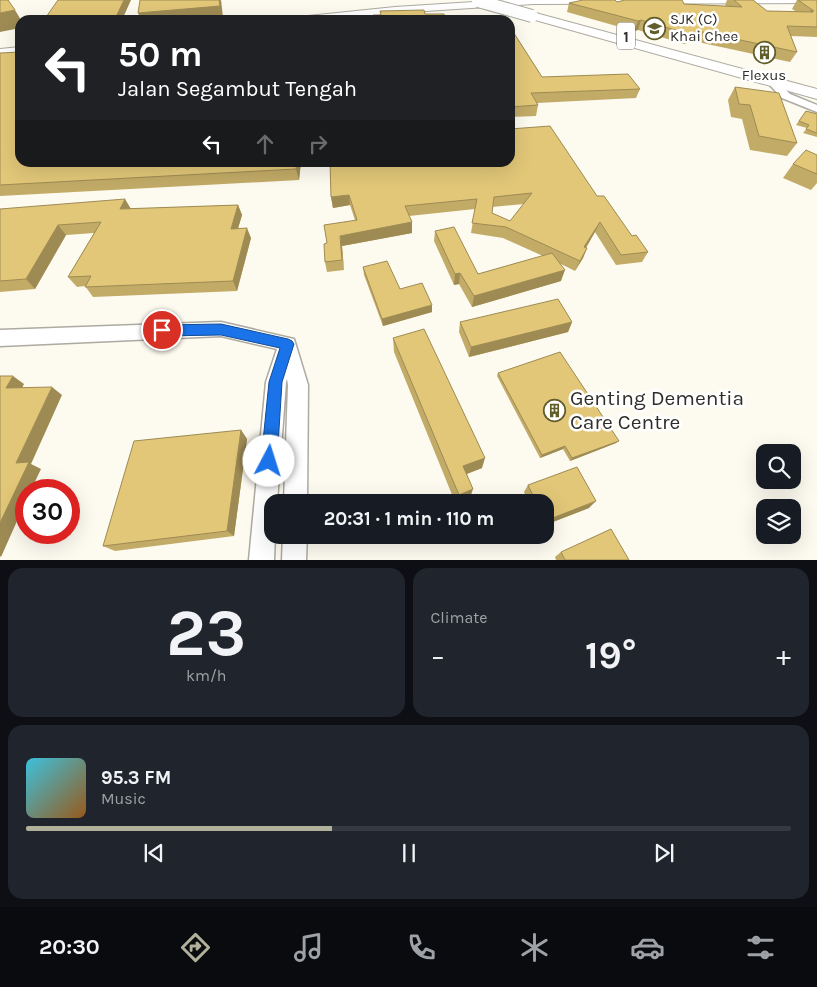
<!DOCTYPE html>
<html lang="en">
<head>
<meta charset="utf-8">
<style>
	:root { --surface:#171b24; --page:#20242c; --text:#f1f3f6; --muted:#9ea1a6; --line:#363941; --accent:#b1b09b }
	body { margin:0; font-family:Karla,sans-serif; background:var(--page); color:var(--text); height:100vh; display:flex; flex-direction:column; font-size:19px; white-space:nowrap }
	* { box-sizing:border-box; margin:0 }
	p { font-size:16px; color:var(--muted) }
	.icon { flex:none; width:28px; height:28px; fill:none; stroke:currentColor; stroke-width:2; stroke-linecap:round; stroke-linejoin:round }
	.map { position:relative; height:560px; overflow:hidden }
	.sheet { display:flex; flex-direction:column; gap:8px; padding:8px; background:#0d0f14; flex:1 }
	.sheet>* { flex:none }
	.top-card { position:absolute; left:15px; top:15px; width:500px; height:152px; border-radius:15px; box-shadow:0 5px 20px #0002; background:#202124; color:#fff; overflow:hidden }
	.buttons { position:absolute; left:756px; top:444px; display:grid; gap:10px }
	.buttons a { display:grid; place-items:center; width:45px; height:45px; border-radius:10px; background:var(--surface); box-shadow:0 5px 20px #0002; font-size:25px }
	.speed { position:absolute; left:15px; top:479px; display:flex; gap:10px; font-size:25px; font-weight:700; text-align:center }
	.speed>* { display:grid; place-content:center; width:65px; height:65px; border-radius:50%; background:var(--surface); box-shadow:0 5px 20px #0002; line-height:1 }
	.speed .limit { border:8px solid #d22; background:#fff; color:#111 }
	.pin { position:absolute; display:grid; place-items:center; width:42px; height:42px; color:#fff; margin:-21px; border:2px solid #fff; border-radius:50%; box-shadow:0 1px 5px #0007 }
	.me { position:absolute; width:55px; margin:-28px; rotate:5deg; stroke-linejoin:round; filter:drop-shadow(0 0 4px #0008) }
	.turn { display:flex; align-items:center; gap:18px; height:105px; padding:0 20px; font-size:22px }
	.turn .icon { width:65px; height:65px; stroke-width:2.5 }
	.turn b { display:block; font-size:35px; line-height:42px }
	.lanes { display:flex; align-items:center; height:48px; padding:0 20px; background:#0003; justify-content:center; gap:25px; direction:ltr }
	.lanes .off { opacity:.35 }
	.big { font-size:38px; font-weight:700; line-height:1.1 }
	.sheet .widget { flex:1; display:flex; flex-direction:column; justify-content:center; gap:8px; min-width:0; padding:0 18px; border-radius:15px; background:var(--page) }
	.sheet .dial { align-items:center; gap:0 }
	.dial b { font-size:65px; line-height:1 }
	.song { display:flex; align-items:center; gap:15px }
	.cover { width:60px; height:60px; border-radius:8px; background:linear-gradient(135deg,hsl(190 70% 55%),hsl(30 70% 35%)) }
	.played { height:5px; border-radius:2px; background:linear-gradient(90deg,var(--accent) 40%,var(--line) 40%) }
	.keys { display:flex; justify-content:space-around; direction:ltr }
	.heat { display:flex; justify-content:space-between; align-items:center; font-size:28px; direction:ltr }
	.sheet .tiles { flex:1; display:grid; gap:8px; grid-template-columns:1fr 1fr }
	.widget:last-child { grid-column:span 2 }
	.trip { position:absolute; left:264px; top:494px; width:290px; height:50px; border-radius:15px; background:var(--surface); box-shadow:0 5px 20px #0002; font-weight:700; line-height:50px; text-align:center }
	.tabs { display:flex; height:80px; justify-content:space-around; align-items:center; background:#090b0e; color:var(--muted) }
	.tabs .icon { width:35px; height:35px }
	.tabs .on { color:var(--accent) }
	.tabs b { font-size:22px; color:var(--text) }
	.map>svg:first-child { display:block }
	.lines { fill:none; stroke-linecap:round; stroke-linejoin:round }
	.minor-casing { stroke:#adaaa1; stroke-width:3 }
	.major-casing { stroke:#adaaa1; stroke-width:2 }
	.highway-casing { stroke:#adaaa1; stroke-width:2 }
	.minor { fill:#fff; fill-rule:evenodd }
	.major { fill:#fff; fill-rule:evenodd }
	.highway { fill:#fff; fill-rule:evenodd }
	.highway-bridge-casing { stroke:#adaaa1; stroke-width:14; stroke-linecap:butt }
	.highway-bridge { stroke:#fff; stroke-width:12 }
	.wall { fill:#c2ab67; fill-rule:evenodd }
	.shaded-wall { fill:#9e8b54 }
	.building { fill:#e2c778; stroke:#9e8b54; fill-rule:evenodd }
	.route { fill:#1a73e8; stroke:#114b97 }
	.labels { text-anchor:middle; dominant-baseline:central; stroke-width:5; stroke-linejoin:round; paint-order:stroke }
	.far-poi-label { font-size:15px; fill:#2f2e2a; stroke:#fff; text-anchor:start }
	.shield { fill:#fff; stroke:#6d6d6a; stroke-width:1 }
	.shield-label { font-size:16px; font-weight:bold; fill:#2f2e2a }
	.near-poi-label { font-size:21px; fill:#2f2e2a; stroke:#fff; text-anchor:start }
</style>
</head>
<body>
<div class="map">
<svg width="817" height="560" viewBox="0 0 817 560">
	<rect width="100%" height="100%" fill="#fdfaf0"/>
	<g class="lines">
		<defs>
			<g id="minor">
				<path d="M772,79l4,1 14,14 27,11v7l-35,-14 -15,-16z"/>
				<path d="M221,322l73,17 14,46 -1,117h-23l4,-117 -1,-6 -1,3 -9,120h-5v33h3l-1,25h-25l17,-178 11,-33 -56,-13 -221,10v-16z"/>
				<path d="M283,535h24l-1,25h-24z"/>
			</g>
			<g id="major">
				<path d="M505,0h312v3l-284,1 -138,9 -68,7h-34l5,-3 97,-10z"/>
				<path d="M20,47v6l-20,2v-6z"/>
			</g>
			<path id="highway" d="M532,12l285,77v10l-289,-81 -2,-2z"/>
		</defs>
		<use href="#minor" class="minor-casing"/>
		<use href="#major" class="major-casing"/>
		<use href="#highway" class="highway-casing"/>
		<use href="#minor" class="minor"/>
		<use href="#major" class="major"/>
		<use href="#highway" class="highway"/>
		<defs>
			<path id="highway-bridge" d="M478,1l54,15"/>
		</defs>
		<use href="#highway-bridge" class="highway-bridge-casing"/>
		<use href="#highway-bridge" class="highway-bridge"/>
	</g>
	<g class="wall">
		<path d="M727,0h26l14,11 30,1 -5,-3 5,-9h20v37l-26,-1 6,16 -7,10 -97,-21 -9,3 -46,-14 -4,1 -67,-19 2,-9 48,-1 67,2 42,2 -1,-1z"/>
		<path d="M510,27l32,50 98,12 -4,9 -99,5 1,2 -2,11 -26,1z"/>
		<path d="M0,53l20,109h281l-2,18 -299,16z"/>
		<path d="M735,87l62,56 -10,13 -37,-6 -8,-31 -11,-2 -3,-17z"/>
		<path d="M806,111l11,3v23l-14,-4 4,-5 -11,-3z"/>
		<path d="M817,155v28l-6,7 -28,-12 10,-14z"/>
		<path d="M330,162l267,34 35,40 16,16 -6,10 -26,3 -21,-33 -9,16h1l-4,10 -8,13 -14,-7v17l-89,26 -13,-23 -5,1 -20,-44 1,-10 43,43 65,-18 -40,-18 -32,-5 4,-24 -66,7 3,17 -70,13 2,24 -17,2 -2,-10 30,-42 -5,-15 -17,3 -2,-11zM524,204l-14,17 -18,-8v-6z"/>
		<path d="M238,205l4,10 -4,13 13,10 -14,53 -144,6 -8,-11 -8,1 -9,-10 26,-44 -28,2 -31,54 -35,3v-83h131z"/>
		<path d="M363,267l37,22 32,23 -49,14 -19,-51z"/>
		<path d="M460,322h112l-4,10 -99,25 -10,-25z"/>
		<path d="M393,338l89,130 -15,6 3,24 -10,4h-5l-61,-150z"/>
		<path d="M498,373l118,70 -46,18 -7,-12 -23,9 -43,-82z"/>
		<path d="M241,430l6,9 -13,97 -119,15 -12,-5z"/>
		<path d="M528,485l61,23 -44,17v-23h-17l-4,-10z"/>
		<path d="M561,552l68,8h-73l-1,-3z"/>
	</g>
	<g class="shaded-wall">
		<path d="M124,0h7l-9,20h-36z"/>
		<path d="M221,0l2,17 -30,3h-52l-3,-7z"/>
		<path d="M15,10l6,10h-1v8l-20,4v-19z"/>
		<path d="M641,20l-3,10 -4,1 4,-10z"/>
		<path d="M698,31l-5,10 -9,3 5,-10z"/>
		<path d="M297,162h4l-2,18 -3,-11z"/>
		<path d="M349,195l1,10 -17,3 -2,-11z"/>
		<path d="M125,199l6,10h-11z"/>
		<path d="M238,205l4,10 -7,24 -4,-10z"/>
		<path d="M412,222v11l-70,13 2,24 -4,-34z"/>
		<path d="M600,222l-5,10 -15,25 4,-10z"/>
		<path d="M58,225l8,10 -31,54 -9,-10z"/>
		<path d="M247,228l4,10 -14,53 -4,-10z"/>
		<path d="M587,248l-4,10 -8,13 5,-10z"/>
		<path d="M565,270l-4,11 -89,26 2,-11z"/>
		<path d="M460,273l-1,11 -5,1 1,-11z"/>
		<path d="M432,305v7l-49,14 -1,-7z"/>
		<path d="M572,322l-4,10 -99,25 2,-10z"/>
		<path d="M13,376l11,8 -6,12 -12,-8z"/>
		<path d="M52,387l10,8 -31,69 10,5 -10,21h-5v11l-25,56 -1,-1v-33l16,-60z"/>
		<path d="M241,430l6,9 -13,97 -7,-5z"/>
		<path d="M619,441l-3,2 -46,18 2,-3z"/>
		<path d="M565,446l-2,3 -23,9 2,-3z"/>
		<path d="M485,458l-3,10 -21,8 2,-10z"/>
		<path d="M473,489l-3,9 -10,4h-4l3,-7z"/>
		<path d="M596,501l-7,7 -44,17v-4z"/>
	</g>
	<g class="building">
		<path d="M0,0h8l7,10 -15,3z"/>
		<path d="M58,0h66l-8,17 -30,3h-42z"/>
		<path d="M140,0h79l1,6 -82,7z"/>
		<path d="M583,0h32l2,2 8,-2h57l2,4 58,3 -8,-7h19l14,11 46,1 -3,-1h4l-16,-11h19v27l-30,-1 10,26 -99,-21 -9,3 -48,-14 -3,1 -69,-18z"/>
		<path d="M424,10l1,4h19l2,6h-73v-5h8l-1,-4z"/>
		<path d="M510,27l32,50 86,-3 12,15 -109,4 7,12 -28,2z"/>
		<path d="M20,52v110h277l-1,7 -296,16v-132z"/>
		<path d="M735,87l44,6 18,50 -38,-7 -9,-31 -11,-1z"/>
		<path d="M806,111l11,3v19l-11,-4 3,-4 -10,-4z"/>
		<path d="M550,126l47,70h7l28,40 4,-1 12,17 -27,3 -21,-33 -16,25 3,1 -7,13 -74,-34 -34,-4 5,-24 -72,7 7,16 -72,14 2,24 -17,2 -1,-18 3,-1 -3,-18 33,-5 -8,-25 -18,2 -1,-35h180v-33zM532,193l-22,28 -18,-8 2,-16z"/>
		<path d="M806,150l11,5v19l-24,-10z"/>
		<path d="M125,199l-5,10 118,-4 -7,24 16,-1 -14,53 -148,6 6,-11 -23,1 33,-55 -43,3 -32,54 -26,2v-72z"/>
		<path d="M454,227l24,47 74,-21 13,17 -91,26 -14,-23 -5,1 -20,-43z"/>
		<path d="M387,261l13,28 22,-6 10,22 -50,14 -19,-52z"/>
		<path d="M558,299l14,23 -101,25 -11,-25z"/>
		<path d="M424,329l61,129 -22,8 10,23 -14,6 -66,-157z"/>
		<path d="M560,352l59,89 -47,17 -7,-12 -23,9 -44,-82z"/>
		<path d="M0,376h13l-7,12 46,-1 -36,76 13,-1 -29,61z"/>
		<path d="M241,430l-14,101 -124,15 31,-105z"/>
		<path d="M577,467l19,34 -51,20v-19h-9l-8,-17z"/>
		<path d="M611,529l18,31h-64l-4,-8z"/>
	</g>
	<path class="route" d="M221,324l67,15 4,2 2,3 -12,38 -5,79 -3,5 -5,3 -6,-3 -2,-5 8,-79 11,-34 -59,-13 -59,1 -4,-2 -2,-4 2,-3 4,-2z"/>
	<defs>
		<symbol id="school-ring" viewBox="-11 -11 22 22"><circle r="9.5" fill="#fff" stroke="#625e2b" stroke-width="1.5"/><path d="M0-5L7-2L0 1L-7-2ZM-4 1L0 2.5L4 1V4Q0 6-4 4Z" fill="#625e2b"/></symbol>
		<symbol id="building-ring" viewBox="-11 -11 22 22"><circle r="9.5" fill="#fff" stroke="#625e2b" stroke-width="1.5"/><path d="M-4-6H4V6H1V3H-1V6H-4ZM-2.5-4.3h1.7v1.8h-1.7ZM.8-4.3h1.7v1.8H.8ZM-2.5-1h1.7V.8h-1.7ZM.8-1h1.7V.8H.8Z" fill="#625e2b"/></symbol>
	</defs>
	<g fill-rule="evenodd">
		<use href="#school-ring" x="642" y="16" width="25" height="25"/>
		<use href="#building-ring" x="752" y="40" width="25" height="25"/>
		<use href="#building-ring" x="542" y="398" width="25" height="25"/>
	</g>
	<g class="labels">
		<g class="far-poi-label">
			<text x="670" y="19">SJK (C)<tspan x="670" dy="17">Khai Chee</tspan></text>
			<text x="764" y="75" text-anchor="middle">Flexus</text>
		</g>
		<rect class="shield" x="617" y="22.5" width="18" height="27" rx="4"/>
		<g class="shield-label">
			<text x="626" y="36">1</text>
		</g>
		<g class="near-poi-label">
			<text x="570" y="398">Genting Dementia<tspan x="570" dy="24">Care Centre</tspan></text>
		</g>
	</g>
</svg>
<div class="buttons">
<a><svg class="icon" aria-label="search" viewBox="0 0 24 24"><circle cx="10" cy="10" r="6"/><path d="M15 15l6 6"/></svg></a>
<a><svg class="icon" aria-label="layers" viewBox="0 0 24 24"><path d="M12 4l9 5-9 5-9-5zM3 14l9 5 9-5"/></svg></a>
</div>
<div class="speed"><div class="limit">30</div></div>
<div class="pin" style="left:162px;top:330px;background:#d93025"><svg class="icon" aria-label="arrive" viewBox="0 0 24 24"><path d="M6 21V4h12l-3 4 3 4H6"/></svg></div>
<svg class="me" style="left:269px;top:461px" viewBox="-20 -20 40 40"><circle r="19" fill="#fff"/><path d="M0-13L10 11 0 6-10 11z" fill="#1a73e8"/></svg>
<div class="trip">20:31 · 1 min · 110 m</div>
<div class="top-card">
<div class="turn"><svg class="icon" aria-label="left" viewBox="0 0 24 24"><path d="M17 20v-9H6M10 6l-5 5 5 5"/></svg><div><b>50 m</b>Jalan Segambut Tengah</div></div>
<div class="lanes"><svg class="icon" aria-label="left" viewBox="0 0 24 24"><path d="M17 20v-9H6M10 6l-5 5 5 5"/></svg><svg class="icon off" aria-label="ahead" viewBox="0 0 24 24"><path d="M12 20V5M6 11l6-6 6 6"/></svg><svg class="icon off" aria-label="right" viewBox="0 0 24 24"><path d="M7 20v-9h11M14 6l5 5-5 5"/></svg></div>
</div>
</div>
<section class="sheet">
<div class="tiles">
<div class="widget dial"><b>23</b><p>km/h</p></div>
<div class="widget"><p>Climate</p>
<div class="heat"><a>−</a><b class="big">19°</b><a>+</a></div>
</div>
<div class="widget">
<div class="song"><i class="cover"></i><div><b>95.3 FM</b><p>Music</p></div></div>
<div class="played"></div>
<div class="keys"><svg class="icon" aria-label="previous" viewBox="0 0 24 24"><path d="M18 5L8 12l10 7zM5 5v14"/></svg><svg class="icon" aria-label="pause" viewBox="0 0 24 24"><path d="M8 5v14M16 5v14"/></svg><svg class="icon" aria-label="next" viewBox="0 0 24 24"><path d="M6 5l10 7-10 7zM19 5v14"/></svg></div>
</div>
</div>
</section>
<nav class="tabs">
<b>20:30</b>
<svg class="icon on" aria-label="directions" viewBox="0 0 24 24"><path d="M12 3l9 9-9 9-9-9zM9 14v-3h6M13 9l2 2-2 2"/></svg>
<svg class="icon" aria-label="music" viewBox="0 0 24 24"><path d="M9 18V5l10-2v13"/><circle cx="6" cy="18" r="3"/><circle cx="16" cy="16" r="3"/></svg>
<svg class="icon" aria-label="phone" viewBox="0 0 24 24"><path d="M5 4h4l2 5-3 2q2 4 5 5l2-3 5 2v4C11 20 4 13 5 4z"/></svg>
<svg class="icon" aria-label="climate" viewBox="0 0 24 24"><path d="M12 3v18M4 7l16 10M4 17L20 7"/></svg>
<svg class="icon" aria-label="car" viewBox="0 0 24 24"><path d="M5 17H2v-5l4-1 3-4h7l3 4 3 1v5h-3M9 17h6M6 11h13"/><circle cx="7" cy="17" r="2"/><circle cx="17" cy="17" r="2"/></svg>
<svg class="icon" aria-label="filters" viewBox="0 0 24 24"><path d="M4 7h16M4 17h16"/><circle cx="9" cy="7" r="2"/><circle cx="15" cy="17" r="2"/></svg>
</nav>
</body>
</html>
